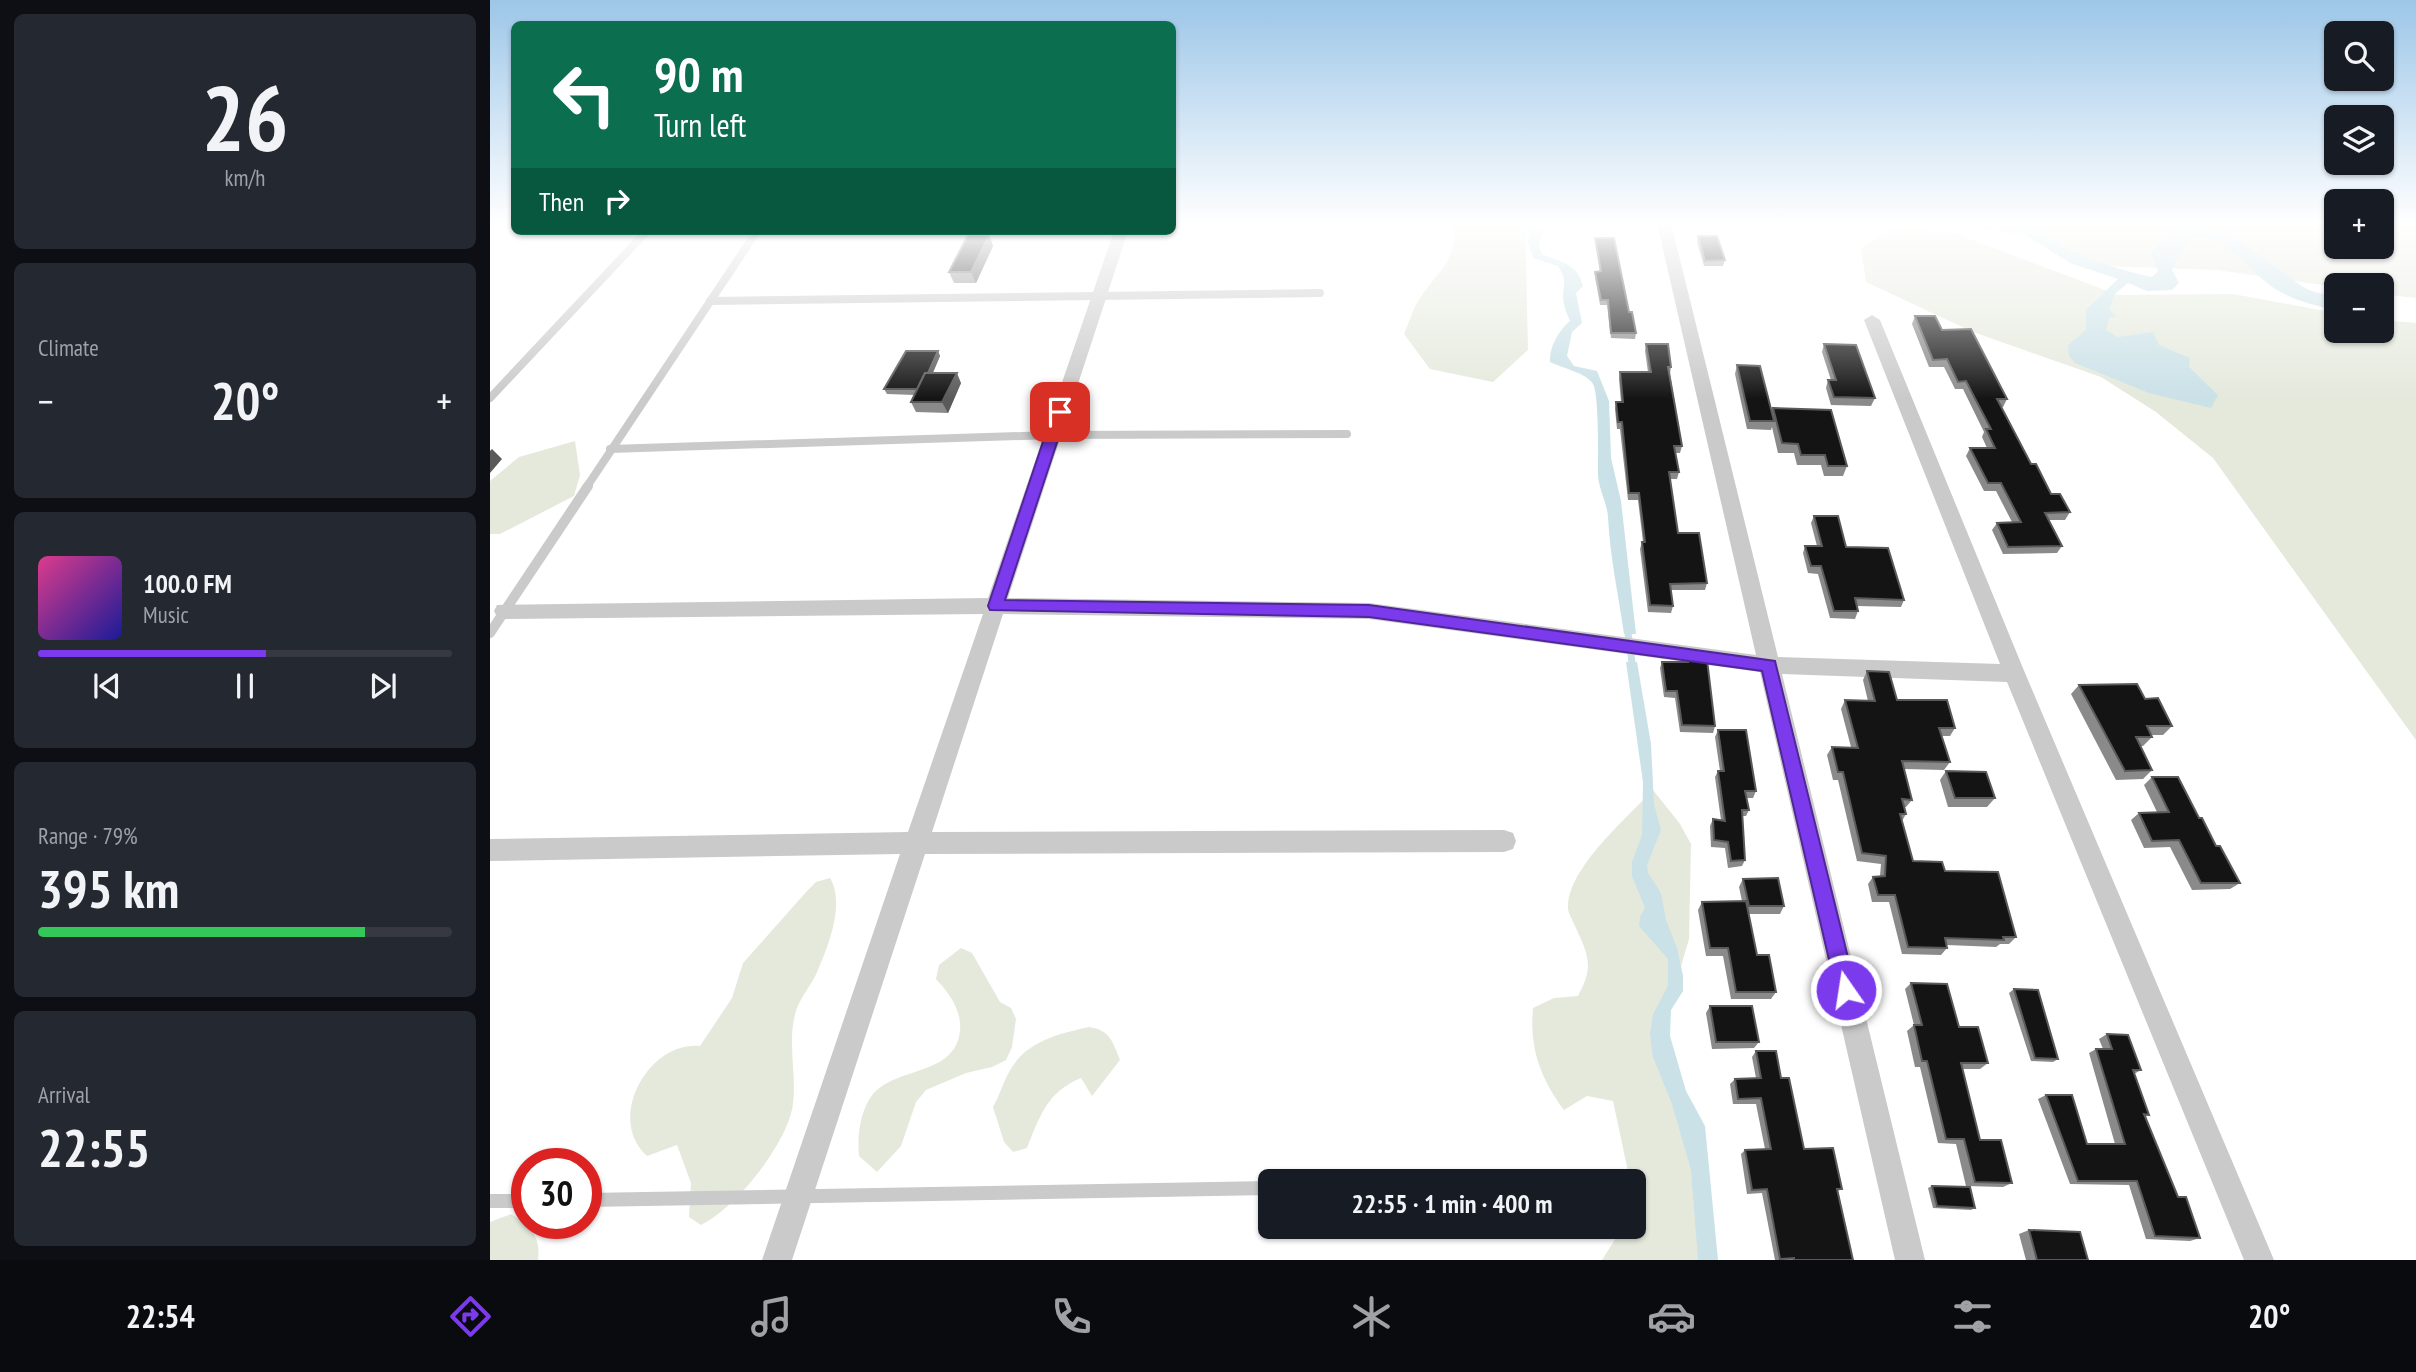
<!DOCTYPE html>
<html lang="en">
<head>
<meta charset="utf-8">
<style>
	:root { --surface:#171b24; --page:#242831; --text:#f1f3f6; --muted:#9ea1a6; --line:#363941; --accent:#7c3aed }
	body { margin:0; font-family:"PT Sans Narrow",sans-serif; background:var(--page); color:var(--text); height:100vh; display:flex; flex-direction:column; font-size:26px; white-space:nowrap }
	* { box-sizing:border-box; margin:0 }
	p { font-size:23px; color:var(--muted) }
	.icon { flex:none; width:38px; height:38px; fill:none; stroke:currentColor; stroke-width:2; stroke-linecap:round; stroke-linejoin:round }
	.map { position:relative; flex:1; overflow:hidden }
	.panel { display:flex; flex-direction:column; gap:14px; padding:14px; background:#0d0f14; width:490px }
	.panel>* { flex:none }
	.top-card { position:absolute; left:21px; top:21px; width:665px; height:214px; border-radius:10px; box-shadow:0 2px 5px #0004; background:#0b6e4f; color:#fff; overflow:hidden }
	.buttons { position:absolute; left:1834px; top:21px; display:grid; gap:14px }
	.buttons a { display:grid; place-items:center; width:70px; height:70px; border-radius:10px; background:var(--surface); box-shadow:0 2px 5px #0004; font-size:35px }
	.speed { position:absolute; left:21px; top:1148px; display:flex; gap:14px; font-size:35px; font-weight:700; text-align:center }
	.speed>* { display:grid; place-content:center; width:91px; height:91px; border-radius:50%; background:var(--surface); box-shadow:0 2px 5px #0004; line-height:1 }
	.speed .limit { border:10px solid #d22; background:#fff; color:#111 }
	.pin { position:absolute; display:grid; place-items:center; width:60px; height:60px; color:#fff; margin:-30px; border-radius:14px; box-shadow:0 4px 10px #0006 }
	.me { position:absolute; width:77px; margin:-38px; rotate:347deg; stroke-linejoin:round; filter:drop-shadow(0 0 5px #0008) }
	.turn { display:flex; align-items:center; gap:24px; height:147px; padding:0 28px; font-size:32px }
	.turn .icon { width:91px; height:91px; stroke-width:2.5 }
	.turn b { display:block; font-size:49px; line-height:60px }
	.then { display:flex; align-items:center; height:66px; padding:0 28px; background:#0003; gap:14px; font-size:26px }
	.big { font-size:52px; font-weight:800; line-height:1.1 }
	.panel .widget { flex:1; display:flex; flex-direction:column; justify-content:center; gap:10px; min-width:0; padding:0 24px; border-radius:10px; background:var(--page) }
	.panel .dial { align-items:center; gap:0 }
	.dial b { font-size:91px; line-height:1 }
	.song { display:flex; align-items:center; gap:21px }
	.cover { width:84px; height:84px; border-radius:10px; background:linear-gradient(135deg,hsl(330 70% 55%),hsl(240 70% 35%)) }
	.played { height:7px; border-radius:4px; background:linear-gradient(90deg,var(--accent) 55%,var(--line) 55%) }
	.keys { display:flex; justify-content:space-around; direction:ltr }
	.heat { display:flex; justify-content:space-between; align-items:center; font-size:38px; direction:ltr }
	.charge { height:10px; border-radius:5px; background:linear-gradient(90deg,#34c759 79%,var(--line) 0) }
	.trip { position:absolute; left:768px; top:1169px; width:388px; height:70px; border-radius:10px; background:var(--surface); box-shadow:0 2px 5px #0004; font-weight:800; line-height:70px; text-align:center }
	.menu { display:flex; height:112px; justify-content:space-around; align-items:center; background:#090b0e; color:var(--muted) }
	.menu .icon { width:49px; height:49px }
	.menu .current { color:var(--accent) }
	.menu b { font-size:32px; color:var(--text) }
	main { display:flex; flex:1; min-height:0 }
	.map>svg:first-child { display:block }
	.green { fill:#e5e9dc }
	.water { fill:#cae1e7 }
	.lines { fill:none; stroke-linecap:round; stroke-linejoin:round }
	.stream { stroke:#cae1e7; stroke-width:7 }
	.lane-far2 { stroke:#cacaca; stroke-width:8 }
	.lane-far1 { stroke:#cacaca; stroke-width:10 }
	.lane { stroke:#cacaca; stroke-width:14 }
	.street { fill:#cacaca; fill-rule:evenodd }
	.wall { fill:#8a8a8a }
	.shaded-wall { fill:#5a5a5a }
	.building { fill:#141414; stroke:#5a5a5a; stroke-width:2 }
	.route { fill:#7c3aed; stroke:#51269a; stroke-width:2 }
</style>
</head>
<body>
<main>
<section class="panel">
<div class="widget dial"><b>26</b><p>km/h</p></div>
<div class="widget"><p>Climate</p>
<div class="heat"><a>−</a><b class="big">20°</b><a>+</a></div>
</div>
<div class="widget">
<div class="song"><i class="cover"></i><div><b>100.0 FM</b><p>Music</p></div></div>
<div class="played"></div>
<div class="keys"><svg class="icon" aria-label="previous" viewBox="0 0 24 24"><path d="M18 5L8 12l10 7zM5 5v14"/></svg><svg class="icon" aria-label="pause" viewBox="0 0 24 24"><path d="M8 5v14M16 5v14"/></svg><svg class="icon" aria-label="next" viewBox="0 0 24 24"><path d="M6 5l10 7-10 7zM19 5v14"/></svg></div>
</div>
<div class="widget"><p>Range · 79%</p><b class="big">395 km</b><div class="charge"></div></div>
<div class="widget"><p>Arrival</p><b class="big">22:55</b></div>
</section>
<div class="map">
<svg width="1926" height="1260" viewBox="0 0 1926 1260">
	<rect width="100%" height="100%" fill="#fff"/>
	<g class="green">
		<path d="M962,223h73l3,127 -35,32 -63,-13 -26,-35c5,-11 9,-26 16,-36 17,-26 40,-39 32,-75z"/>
		<path d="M1456,223h390v24h46v-24h34v75l-34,-4v-9l-46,2 -119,-17 -114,-4 -54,-26z"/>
		<path d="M1404,228l57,4 167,63 115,-1 103,19v18h46v-11l34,3v417l-203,-282 -57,-46 -55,-35 -128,-45 -107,-50 -5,-34z"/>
		<path d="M85,441l5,34 -6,21 -74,38h-10v-53l29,-24z"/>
		<path d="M1163,790l27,34 11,20 -2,95 -21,72 -3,27 29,116 12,106h-104l21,-33h11v-46h-4l-17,-80 -26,-5 -23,14c-23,-31 -35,-62 -31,-102l21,-10 24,-2c16,-29 11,-40 -3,-70 -2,-6 -8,-14 -7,-20 1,-39 59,-88 85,-116z"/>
		<path d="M340,878c15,25 -1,66 -12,92 -5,13 -16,25 -21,38 -11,31 0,64 -4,96 -5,39 -57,104 -92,121l-12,-8 2,-34 -14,-38 -30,11c-42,-37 2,-116 53,-110l32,-48 11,-35 64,-72 9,-9z"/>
		<path d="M471,948l11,5 28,49 11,6 5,11 -4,28 -6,13 -14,7 -26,6 -40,17 -10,12 -15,44 -24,26 -18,-16c-2,-19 1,-46 14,-62 25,-28 82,-18 87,-63 2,-21 -11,-38 -24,-52l3,-14z"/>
		<path d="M599,1027c21,3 24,15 31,33l-28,36 -11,-18c-34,14 -41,38 -54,70l-14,4 -9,-10 -11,-35c7,-12 11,-28 19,-40 16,-26 49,-34 77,-40z"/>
		<path d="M21,1214c19,12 30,22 27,46h-48v-38z"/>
	</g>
	<g class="water">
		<path d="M1022,223h20l11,6 -4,17 3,8c20,9 35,9 41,32l-7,7 6,30 -10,9 -5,24 7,10 23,5 12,30 2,57 10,43 15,133h-12c-6,-41 -14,-77 -16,-117 -1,-16 -11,-30 -10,-47 0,-16 1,-75 -5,-86 -6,-11 -31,-16 -43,-22 -1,-15 9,-32 20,-41 -2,-5 -5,-11 -6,-17 -4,-16 6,-20 -6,-38l-25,-8 -5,-16 2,-9 -4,-5z"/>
		<path d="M1516,223c26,0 31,10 53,22 29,14 62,26 93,32l6,-6 -7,-17c5,-6 10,-16 17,-21 44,-30 102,34 137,55 9,5 21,6 31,9v13c-22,-4 -47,-11 -65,-24 -27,-20 -41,-47 -75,-49l-12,9 -12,24 7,13 -7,7 -25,1 -19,-8 -13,11 -6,15 7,8 -7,1 -3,12 12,7 35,-5 6,13 31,13 -1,9 29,28 -7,13 -62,-15 -74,-30 -6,-7 -1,-11 18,-15v-20l32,-31 -48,-16z"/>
		<path d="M1136,662h11l14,82 3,60 7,26 -14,35 1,8 13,20 5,27 11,28 6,28v15l-12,19 -1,26 16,55 19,35 13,134h-20l-7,-90 -19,-66 -19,-47 -3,-23 3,-20 15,-28v-27l-29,-33 1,-9 5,-9 -13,-32v-14l10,-27 1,-53z"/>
	</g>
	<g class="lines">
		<path class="stream" d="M1137,626l6,44"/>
		<g class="lane-far2">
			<path d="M220,301l610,-8"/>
			<path d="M0,398l157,-167"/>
			<path d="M120,449l442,-14 295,-1"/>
			<path d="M96,488l171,-257"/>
		</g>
		<path class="lane-far1" d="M0,633l98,-147"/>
		<g class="lane">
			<path d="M96,1200l684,-12"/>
			<path d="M0,1201h37"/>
		</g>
		<path class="street" d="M1167,223h14l107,434 222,7 -136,-344 8,-5 8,5 145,353 249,587h-30l-237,-578 -225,-8 143,586h-30l-135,-588 -391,-53 -366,-5 -71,218 572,-2 9,3 3,8 -3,8 -9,3 -579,2 -133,406h-30l138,-406 -410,7v-22l418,-7 75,-218 -479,5 -7,-2 -3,-6 3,-6 491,-7 126,-367h14l-120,367 361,5 387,52z"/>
	</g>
	<g class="wall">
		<path d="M499,235l4,11 -17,37h-22l-5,-11z"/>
		<path d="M1208,236l27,24 -2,6h-19l-7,-24z"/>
		<path d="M1105,238l34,74 7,21 -1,6 -24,-1 -4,-33h-7l-5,-28v-5h5l-5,-29z"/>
		<path d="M1425,316l27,14 65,69 -4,8h-2l30,57 20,30 19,18 -5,8h-16l13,26 -5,7 -54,1 -11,-24 5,-7 15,-1 -16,-31h-12l-18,-35 4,-8h17l-5,-11 2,-5 -21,-43h-8l-11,-22h-15l-17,-43z"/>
		<path d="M1156,344l25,23 -1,7 12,72 -2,7h-5l4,19 -2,7h-7l8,54 29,50 -2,7h-34l2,16 -2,7 -23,-1 -8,-63 2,-7h1l-5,-42h-10l-8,-71h-3l-2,-20 1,-7h5l-2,-23 1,-7h28l-3,-21z"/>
		<path d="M1334,344l51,54 -4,8 -40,-1 -5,-17 2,-8h3l-9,-28z"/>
		<path d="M448,351l2,5 -7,17 28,10 -13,30 -32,-1 -5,-10 4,-7 -28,-1 -3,-5z"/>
		<path d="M1247,365l34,47 2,-4 74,58 -4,10h-19l-3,-11h-24l-3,-12h-16l-6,-26 -1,3 -24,-1 -12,-55z"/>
		<path d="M1324,516l32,31 58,53 -3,7 -44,-1 1,5 -3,8 -25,-1 -12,-44 -10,-1 -5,-20 2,-7h12l-6,-23z"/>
		<path d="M1197,658l28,68 -2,7 -33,-1 -5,-34 -11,-1 -4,-29 2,-6h24z"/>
		<path d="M1377,671l30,29 58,28 -5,8h-8l8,26 -6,8 -40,-1 8,31 -6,7h-1l1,7 -4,7 11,40 32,10 71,66 -7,7h-9l-4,3 -49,-2v3l-6,7 -39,-1 -13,-52h-17l-4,-18 5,-7 7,-1 1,-12 -24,-3 -19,-81h-5l-6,-25 5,-8h19l-10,-38 4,-9 23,1 -5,-21z"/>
		<path d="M1589,685l66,14 27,27 -9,9h-12l1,2 -9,9h-3l12,24 -9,9 -27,1 -45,-86z"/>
		<path d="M1228,730l38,61 -3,7h-7l3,12 -3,6h-4l3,44 -3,6 -14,2 -3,-20 -14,-1 -1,-21 3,-7 8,1 -6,-43 3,-6h2l-5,-34z"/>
		<path d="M1456,771l49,27 -8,9h-39l-8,-27z"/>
		<path d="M1662,777l47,41 41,65 -10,6 -38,1 -22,-43 -26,1 -13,-28 8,-7 18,-1 -13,-27z"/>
		<path d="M1253,879l41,27 -4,8h-31l8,41 19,37 -5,7h-40l-8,-43h-17l-8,-46 4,-8 40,-1 -3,-14z"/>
		<path d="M1421,983l48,44 29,36 -8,6h-18l18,71 32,43 -9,4 -37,-1 -10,-42 -18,-1 -18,-76h-5l-8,-36 7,-6 -9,-36z"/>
		<path d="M1524,989l44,70 -5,3 -22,-1 -22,-68z"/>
		<path d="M1220,1006l49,36 -5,6 -42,1 -6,-36z"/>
		<path d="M1617,1034l34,36 -7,4 15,41 -4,2 33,80 22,41 -10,3 -44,-2 -17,-54 -59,-1 -32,-85 8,-4 41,49h28l-26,-91 7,-4h7l-4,-10z"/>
		<path d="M1266,1051l25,27 23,71 38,40 -4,2 15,69h-78l-13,-67 -15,1 -6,-40 4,-4 20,-1 -9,-45h-23l-3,-20 5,-5 21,-1 -4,-21z"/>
		<path d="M1442,1186l43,22 -4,2 -38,-2 -5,-20z"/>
		<path d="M1539,1230l59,30h-62l-7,-26z"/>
	</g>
	<g class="shaded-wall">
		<path d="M499,235l4,11 -17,37 -5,-11z"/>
		<path d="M448,351l2,5 -17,39 -3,-6z"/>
		<path d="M467,373l4,10 -13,30 -6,-11z"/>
		<path d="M2,449l10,10 -12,14v-22z"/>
	</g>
	<g class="building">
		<path d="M478,235h21l-18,37h-22z"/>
		<path d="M1208,236h19l8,24 -20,1z"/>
		<path d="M1105,238h19l15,74h3l4,21h-25l-3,-33h-7l-6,-28 6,-1z"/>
		<path d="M1425,316h20l7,14 29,-1 36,70h-10l34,65h5l15,30h9l10,18 -25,1 17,33 -54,1 -11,-24 24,-1 -20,-39h-13l-18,-35h25l-9,-19h5l-25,-48 -8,1 -11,-23 -14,1z"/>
		<path d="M1156,344h22l3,23h-3l14,79h-8l5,26h-10l9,61h21l8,50 -37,1 3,22 -23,-1 -8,-63h3l-6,-49h-10l-7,-71h-4l-2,-20h7l-3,-30h31z"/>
		<path d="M1334,344l32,1 19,53 -41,-1 -6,-17h8z"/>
		<path d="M416,351h32l-10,22h-3l-8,16h-33z"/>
		<path d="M1247,365l23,1 14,55h-24z"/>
		<path d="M435,373h32l-15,29h-31z"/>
		<path d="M1283,408l58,2 16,56h-19l-3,-11h-24l-3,-11 -16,-1z"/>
		<path d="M1324,516h24l8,31 42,1 16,52 -49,-2 3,13h-24l-13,-45h-10l-6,-20h17z"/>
		<path d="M1197,658l20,2 8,66 -33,-1 -5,-34h-11l-4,-29h26z"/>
		<path d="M1377,671l22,1 8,28h50l8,28h-16l11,34 -48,-1 10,39 -10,-1 4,15h-6l13,47 29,1 3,9 53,1 18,65h-13l1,3 -59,-2 2,10 -39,-1 -13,-52h-17l-5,-18 12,-1 1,-20 -24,-3 -19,-81h-5l-6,-25 26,1 -13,-48 30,1z"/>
		<path d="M1647,684l8,15 13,-1 14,28h-25l5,11h-16l16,33 -27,1 -46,-86z"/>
		<path d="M1228,730h28l10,61h-11l4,19h-7l3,50 -14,1 -3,-19 -14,-2 -1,-21 12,2 -7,-50h6z"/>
		<path d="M1456,771l40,1 9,26h-40z"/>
		<path d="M1662,777h26l21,41h3l14,28h4l20,37h-39l-22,-43 -27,1 -13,-28 30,-1z"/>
		<path d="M1288,878l6,28h-35l-6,-27z"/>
		<path d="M1256,901l11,54h12l7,37h-40l-8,-44h-18l-8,-46z"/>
		<path d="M1421,983l36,1 12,43h19l10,36h-27l19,77h21l11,43 -37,-1 -11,-43h-18l-19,-78h-5l-8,-36h8z"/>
		<path d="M1524,989l24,1 20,69 -23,-1z"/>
		<path d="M1220,1006h42l7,36h-43z"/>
		<path d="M1617,1034l21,1 13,35h-8l16,45 -5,-1 34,83h8l14,41 -45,-2 -18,-55h-59l-32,-86h26l15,49h38l-29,-95h16z"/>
		<path d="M1266,1051h20l5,27h8l15,71 29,-1 9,41h-5l16,71h-59v-2l-14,1 -13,-70 -15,1 -7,-40 26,-1 -10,-51 -23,1 -3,-20 26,-1z"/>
		<path d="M1442,1186l38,1 5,21 -38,-2z"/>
		<path d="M1539,1230l51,2 8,28h-51z"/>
	</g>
	<linearGradient id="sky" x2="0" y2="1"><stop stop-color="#9cc6e8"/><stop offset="0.56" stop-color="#fff"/><stop offset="1" stop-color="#fff" stop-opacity="0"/></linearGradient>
	<rect width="1926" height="399" fill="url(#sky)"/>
	<path class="route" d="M570,408l7,4 -62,188 364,5 406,56 81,329 -3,7 -7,3 -7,-3 -3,-7 -74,-319 -393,-54 -379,-7 -2,-4 65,-194z"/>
</svg>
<div class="buttons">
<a><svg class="icon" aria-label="search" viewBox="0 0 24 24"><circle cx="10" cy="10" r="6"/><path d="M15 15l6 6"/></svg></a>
<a><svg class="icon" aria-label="layers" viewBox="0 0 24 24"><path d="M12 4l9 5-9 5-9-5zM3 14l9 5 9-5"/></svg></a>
<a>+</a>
<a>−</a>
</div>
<div class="speed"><div class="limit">30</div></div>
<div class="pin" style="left:570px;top:412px;background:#d93025"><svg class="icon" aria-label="arrive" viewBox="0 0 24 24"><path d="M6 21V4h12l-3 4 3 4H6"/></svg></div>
<svg class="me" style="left:1356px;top:990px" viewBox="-20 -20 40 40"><circle r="17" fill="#7c3aed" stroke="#fff" stroke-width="3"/><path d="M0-11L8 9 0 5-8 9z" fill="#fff"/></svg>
<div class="trip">22:55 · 1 min · 400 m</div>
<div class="top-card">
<div class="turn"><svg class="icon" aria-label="left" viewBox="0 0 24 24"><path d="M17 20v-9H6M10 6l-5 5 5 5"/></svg><div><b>90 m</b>Turn left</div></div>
<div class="then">Then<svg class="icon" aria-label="right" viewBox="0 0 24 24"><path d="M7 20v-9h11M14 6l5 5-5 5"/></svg></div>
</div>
</div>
</main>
<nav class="menu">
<b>22:54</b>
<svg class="icon current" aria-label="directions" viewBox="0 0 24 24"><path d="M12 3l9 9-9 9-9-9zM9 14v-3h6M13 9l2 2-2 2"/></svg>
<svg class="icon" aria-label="music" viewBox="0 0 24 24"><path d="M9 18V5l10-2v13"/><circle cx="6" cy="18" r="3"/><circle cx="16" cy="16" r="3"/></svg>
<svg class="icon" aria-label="phone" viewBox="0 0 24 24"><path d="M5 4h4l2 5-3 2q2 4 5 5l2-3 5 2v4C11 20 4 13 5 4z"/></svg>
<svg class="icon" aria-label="climate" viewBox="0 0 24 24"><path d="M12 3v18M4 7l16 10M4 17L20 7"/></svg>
<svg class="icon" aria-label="car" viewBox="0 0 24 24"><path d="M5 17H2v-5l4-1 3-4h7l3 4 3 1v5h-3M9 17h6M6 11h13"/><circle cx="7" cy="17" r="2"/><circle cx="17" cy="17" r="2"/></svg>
<svg class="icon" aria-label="filters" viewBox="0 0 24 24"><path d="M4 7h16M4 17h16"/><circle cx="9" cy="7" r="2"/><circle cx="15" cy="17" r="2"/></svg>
<b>20°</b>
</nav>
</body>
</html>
